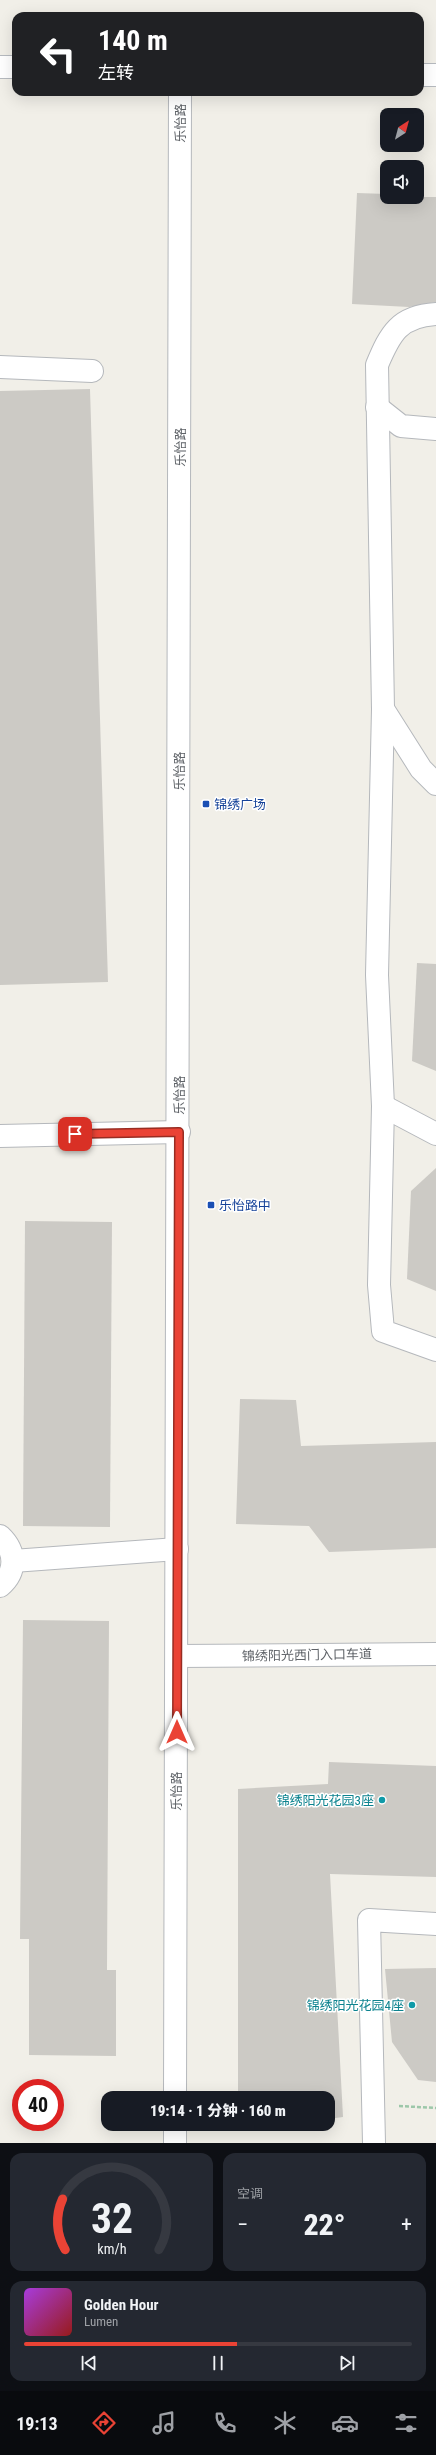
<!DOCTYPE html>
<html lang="zh">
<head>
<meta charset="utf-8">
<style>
	:root { --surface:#171b24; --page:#242831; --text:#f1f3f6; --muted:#9ea1a6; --line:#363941; --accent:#ea4335 }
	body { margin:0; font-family:"Roboto Condensed","Noto Sans SC",sans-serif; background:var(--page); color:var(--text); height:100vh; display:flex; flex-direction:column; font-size:15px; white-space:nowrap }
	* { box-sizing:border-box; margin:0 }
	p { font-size:13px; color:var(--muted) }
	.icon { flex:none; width:22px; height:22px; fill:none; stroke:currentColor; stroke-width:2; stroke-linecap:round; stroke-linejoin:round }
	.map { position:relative; height:2143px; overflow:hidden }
	.drawer { display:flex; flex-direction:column; gap:10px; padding:10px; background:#0d0f14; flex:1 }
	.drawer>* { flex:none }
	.guide { position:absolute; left:12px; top:12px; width:412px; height:84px; border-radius:12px; box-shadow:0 4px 16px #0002; background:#202124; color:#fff; overflow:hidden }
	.needle { width:26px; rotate:36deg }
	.fabs { position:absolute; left:380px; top:108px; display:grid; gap:8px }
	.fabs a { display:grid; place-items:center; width:44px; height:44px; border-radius:8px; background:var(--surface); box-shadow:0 4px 16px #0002; font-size:20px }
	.speed { position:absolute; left:12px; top:2079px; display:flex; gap:8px; font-size:20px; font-weight:700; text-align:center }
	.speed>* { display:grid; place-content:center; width:52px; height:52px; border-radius:50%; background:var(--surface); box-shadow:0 4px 16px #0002; line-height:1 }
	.speed .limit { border:6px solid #d22; background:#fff; color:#111 }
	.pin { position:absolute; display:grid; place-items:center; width:34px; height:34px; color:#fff; margin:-17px; border-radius:8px; box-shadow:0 2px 6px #0006 }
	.me { position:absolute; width:44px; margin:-22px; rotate:0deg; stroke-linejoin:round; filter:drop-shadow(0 0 3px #0008) }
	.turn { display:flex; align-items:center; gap:14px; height:84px; padding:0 20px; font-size:18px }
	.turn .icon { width:52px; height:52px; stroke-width:2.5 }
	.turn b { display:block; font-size:28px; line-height:34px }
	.big { font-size:30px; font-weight:800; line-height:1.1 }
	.drawer .card { flex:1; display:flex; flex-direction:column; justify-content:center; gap:6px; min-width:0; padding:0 14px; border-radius:12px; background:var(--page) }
	.drawer .dial { align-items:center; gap:0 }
	.dial svg { height:104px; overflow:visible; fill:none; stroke:var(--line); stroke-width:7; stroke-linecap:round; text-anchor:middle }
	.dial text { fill:var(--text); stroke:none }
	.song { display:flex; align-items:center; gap:12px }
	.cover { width:48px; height:48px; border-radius:6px; background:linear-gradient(135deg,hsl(280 70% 55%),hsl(0 70% 35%)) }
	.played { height:4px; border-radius:2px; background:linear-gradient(90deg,var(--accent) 55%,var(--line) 55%) }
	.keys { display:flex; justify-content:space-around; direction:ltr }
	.heat { display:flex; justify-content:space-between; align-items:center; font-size:22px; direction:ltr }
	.drawer .tiles { flex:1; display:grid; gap:10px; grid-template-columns:1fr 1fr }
	.card:last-child { grid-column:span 2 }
	.trip { position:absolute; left:101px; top:2091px; width:234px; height:40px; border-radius:12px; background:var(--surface); box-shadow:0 4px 16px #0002; font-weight:800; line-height:40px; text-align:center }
	.tab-bar { display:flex; height:64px; justify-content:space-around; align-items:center; background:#090b0e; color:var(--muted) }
	.tab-bar .icon { width:28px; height:28px }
	.tab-bar .on { color:var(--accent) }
	.tab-bar b { font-size:18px; color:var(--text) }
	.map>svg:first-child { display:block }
	.building { fill:#cccac5 }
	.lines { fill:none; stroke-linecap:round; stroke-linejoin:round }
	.pedestrian-casing { stroke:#b5b8bc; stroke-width:24 }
	.minor-casing { stroke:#b5b8bc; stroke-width:24 }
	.tertiary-casing { stroke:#b5b8bc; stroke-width:24 }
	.secondary-casing { stroke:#b6babf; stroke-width:24 }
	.path { stroke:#9cc7a9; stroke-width:2.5; stroke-dasharray:4 2; stroke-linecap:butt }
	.pedestrian { stroke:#fff; stroke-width:22 }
	.minor { stroke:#fff; stroke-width:22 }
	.tertiary { stroke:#fff; stroke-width:22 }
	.secondary { stroke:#fff; stroke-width:22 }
	.route-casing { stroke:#982c22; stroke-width:10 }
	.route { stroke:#ea4335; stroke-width:7 }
	.transit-dot { fill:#1a4fb4; stroke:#fff; stroke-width:1.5 }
	.culture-dot { fill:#0f9aa8; stroke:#fff; stroke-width:1.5 }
	.labels { text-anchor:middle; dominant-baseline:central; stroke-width:3; stroke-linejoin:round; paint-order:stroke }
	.street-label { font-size:13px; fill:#5f6368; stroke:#fff }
	.transit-label { font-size:13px; fill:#164399; stroke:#fff; text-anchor:start }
	.culture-label { font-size:13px; fill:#0d838f; stroke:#fff; text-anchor:end }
</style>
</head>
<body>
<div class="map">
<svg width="436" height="2143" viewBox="0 0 436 2143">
	<rect width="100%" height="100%" fill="#f1efe8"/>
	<g class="building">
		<path d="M357,193l30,1v3h49v105l-27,5 -57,-3z"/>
		<path d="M90,389l18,593 -108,3v-594z"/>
		<path d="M417,963l19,1v107l-24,-10z"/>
		<path d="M436,1168v123l-29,-12 4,-88z"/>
		<path d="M25,1221l87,1 -2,305 -87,-1z"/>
		<path d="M240,1399l56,1 5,46 135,-4v106l-107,4 -20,-26 -73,-2z"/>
		<path d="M23,1620l86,1 -2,349h9v86l-87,-1v-116h-9z"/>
		<path d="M329,1762l107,4v111l-106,-3 13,243 -15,2v-21h-90v-309l90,-5z"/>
		<path d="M436,1968v114l-18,-2 -26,-38 -7,-73z"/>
		<path d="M238,2124h41l-41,4z"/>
	</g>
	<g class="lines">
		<defs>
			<path id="pedestrian" d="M0,367l92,4"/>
			<g id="minor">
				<path d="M436,314c-37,2 -46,20 -59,51l6,344 -6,266 6,131 -4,179 4,46 53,19"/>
				<path d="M377,407l24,19 35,3"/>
				<path d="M383,709l38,60 15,15"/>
				<path d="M383,1106l53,28"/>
				<path d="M0,1536c16,15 17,36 0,50"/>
				<path d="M13,1561l164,-12"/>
				<path d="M177,1656l259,-2"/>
				<path d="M374,2143l-5,-223 67,4"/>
			</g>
			<g id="tertiary">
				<path d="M0,1136l179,-4"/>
				<path d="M175,2098l5,-2006"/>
				<path d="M175,2143v-19"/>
			</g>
			<g id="secondary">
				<path d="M0,67h16"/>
				<path d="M420,75h16"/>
			</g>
		</defs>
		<use href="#pedestrian" class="pedestrian-casing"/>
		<use href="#minor" class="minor-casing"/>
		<use href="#tertiary" class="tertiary-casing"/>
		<use href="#secondary" class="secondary-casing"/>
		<path class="path" d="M399,2106l37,2"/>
		<use href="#pedestrian" class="pedestrian"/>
		<use href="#minor" class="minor"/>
		<use href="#tertiary" class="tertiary"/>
		<use href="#secondary" class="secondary"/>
	</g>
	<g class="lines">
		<defs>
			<path id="route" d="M75,1134l104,-2 -2,600"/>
		</defs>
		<use href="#route" class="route-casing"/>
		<use href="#route" class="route"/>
	</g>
	<g class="transit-dot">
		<rect x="202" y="800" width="8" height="8" rx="2"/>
		<rect x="207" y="1201" width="8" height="8" rx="2"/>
	</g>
	<g class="culture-dot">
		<circle cx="382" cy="1800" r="4"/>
		<circle cx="412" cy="2005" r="4"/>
	</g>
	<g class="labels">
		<g class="street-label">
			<text transform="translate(180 123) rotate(-90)">乐怡路</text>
			<text transform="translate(180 447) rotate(-90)">乐怡路</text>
			<text transform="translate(179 771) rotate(-90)">乐怡路</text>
			<text transform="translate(179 1095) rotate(-90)">乐怡路</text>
			<text transform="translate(307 1655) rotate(-1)">锦绣阳光西门入口车道</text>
			<text transform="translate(176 1791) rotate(-90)">乐怡路</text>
		</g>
		<g class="transit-label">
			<text x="214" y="804">锦绣广场</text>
			<text x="219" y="1205">乐怡路中</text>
		</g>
		<g class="culture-label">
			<text x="374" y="1800">锦绣阳光花园3座</text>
			<text x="404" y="2005">锦绣阳光花园4座</text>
		</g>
	</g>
</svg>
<div class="fabs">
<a><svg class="needle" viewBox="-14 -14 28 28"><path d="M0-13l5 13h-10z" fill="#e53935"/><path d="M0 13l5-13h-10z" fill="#9ea1a6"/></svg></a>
<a><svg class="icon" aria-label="sound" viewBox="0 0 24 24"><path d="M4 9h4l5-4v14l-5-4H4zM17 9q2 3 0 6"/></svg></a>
</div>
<div class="speed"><div class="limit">40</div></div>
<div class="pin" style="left:75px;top:1134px;background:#d93025"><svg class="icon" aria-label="arrive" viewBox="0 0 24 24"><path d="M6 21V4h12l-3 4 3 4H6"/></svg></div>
<svg class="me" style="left:177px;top:1732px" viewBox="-20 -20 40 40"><path d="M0-17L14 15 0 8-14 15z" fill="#ea4335" stroke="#fff" stroke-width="4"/></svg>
<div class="trip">19:14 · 1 分钟 · 160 m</div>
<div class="guide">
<div class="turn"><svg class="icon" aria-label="left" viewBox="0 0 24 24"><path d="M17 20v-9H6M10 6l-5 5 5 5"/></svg><div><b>140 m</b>左转</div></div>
</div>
</div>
<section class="drawer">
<div class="tiles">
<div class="card dial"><svg viewBox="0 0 100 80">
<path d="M14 69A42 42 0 1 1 86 69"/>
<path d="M14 69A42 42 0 0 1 12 30" stroke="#ea4335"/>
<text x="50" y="56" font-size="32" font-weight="700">32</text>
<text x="50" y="72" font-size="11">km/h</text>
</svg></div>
<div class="card"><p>空调</p>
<div class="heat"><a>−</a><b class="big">22°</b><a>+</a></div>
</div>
<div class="card">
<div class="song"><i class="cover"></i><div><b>Golden Hour</b><p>Lumen</p></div></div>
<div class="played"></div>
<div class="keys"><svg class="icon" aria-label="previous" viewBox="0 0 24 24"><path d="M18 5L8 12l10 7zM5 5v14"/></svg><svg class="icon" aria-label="pause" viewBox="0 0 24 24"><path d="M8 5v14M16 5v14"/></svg><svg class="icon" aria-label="next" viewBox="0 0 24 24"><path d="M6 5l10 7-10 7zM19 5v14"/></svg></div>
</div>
</div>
</section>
<nav class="tab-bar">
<b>19:13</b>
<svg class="icon on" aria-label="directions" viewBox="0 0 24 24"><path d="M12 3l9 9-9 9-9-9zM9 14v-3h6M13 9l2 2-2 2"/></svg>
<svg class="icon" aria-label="music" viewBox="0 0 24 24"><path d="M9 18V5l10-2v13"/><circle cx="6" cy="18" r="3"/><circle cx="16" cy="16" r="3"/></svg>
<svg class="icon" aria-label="phone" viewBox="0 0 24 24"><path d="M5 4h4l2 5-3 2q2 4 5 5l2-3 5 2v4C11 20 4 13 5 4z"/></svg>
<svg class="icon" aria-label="climate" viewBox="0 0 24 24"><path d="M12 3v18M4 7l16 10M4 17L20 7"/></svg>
<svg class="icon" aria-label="car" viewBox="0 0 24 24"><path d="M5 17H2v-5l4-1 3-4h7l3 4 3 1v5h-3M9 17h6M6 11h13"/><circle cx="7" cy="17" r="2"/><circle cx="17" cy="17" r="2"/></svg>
<svg class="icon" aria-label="filters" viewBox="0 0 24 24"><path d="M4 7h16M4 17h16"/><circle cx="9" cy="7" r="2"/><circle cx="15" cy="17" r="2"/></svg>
</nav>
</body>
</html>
